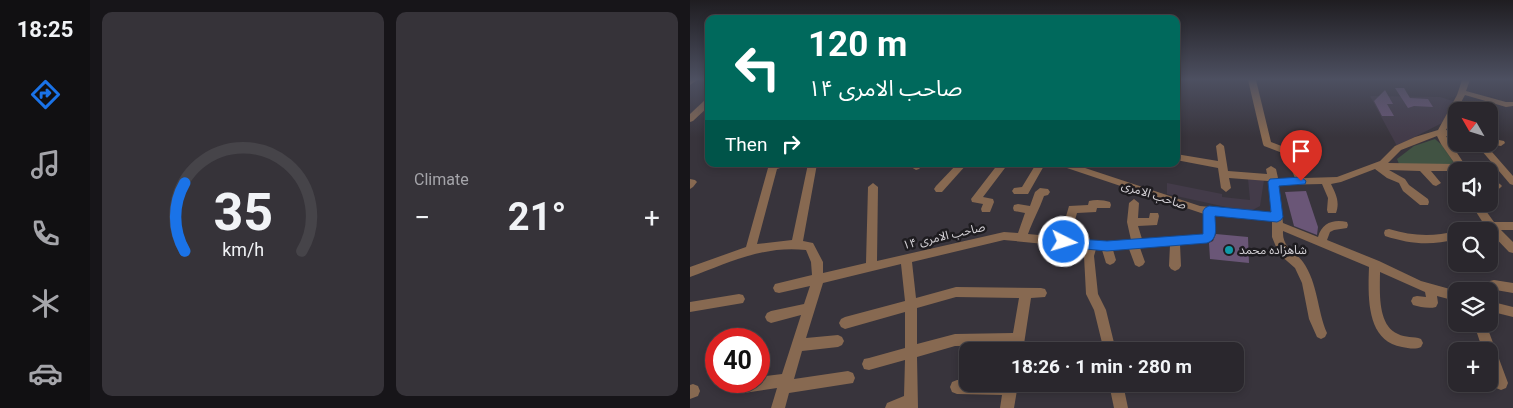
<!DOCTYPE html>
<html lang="en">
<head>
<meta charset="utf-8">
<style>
	:root { --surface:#2a272d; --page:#363339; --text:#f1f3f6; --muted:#a5a5aa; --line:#464449; --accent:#1a73e8 }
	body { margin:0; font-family:Roboto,"Noto Sans Arabic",sans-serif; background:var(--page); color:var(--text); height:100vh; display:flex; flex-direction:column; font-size:19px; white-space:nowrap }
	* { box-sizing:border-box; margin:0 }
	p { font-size:16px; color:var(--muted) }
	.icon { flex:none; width:28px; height:28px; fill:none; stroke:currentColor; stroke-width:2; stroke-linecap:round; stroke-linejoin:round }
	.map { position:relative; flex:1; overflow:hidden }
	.details { display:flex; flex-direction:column; gap:12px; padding:12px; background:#171519; width:600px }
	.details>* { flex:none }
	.banner { position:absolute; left:15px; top:15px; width:475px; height:152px; border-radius:10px; box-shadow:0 2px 8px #0003,0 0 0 1px var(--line); background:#00695c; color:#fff; overflow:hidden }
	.needle { width:32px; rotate:309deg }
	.controls { position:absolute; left:758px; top:102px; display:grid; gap:10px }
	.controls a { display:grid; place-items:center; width:50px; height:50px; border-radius:10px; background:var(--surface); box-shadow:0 2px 8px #0003,0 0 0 1px var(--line); font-size:25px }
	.speed { position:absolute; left:15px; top:328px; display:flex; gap:10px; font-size:25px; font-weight:700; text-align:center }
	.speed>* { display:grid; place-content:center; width:65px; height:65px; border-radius:50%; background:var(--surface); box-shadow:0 2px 8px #0003,0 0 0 1px var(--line); line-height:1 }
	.speed .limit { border:8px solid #d22; background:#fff; color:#111 }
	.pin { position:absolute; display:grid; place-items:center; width:42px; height:42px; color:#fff; margin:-51px -21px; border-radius:50% 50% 50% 0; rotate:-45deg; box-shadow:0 0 5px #0007 }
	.pin .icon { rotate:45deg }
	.me { position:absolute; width:55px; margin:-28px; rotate:95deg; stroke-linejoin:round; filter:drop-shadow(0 0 4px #0008) }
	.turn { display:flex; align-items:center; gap:18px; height:105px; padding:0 20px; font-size:22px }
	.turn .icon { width:65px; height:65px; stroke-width:2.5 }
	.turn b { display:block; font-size:35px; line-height:42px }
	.then { display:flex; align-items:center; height:48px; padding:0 20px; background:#0003; gap:10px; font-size:19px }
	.big { font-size:38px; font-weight:700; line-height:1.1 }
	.details .widget { flex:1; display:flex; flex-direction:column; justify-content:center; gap:8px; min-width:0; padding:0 18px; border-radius:10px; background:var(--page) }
	.details .dial { align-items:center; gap:0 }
	.dial svg { height:130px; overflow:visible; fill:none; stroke:var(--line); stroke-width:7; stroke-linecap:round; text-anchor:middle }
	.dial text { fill:var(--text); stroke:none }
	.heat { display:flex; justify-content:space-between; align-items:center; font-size:28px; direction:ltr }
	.details .tiles { flex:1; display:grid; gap:12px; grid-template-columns:repeat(2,1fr) }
	.trip { position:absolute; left:269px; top:342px; width:285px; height:50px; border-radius:10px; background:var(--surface); box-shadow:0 2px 8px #0003,0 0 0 1px var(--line); font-weight:700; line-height:50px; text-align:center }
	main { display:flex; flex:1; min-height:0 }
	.menu { display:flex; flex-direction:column; width:90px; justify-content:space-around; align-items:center; background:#111012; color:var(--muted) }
	.menu .icon { width:35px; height:35px }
	.menu .selected { color:var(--accent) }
	.menu b { font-size:22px; color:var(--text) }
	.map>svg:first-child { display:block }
	.built { fill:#433b49 }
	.green { fill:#415343 }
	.building { fill:#6a5677 }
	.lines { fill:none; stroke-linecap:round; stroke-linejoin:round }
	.minor { fill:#876951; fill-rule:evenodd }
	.route { fill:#1a73e8; stroke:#114b97 }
	.culture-dot { fill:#0f9aa8; stroke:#1e1c20; stroke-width:2 }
	.labels { text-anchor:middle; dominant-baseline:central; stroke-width:5; stroke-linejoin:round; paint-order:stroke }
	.street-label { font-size:12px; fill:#d5d2d7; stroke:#1e1c20 }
	.poi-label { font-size:12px; fill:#d5d2d7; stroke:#1e1c20; text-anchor:start }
</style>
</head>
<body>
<main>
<nav class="menu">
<b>18:25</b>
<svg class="icon selected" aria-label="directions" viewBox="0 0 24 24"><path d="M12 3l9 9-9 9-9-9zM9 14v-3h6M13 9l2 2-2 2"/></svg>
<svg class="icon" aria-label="music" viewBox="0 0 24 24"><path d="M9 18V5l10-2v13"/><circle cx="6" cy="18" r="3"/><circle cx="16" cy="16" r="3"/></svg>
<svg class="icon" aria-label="phone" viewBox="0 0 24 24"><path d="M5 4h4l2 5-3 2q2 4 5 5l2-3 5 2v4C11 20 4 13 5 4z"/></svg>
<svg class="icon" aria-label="climate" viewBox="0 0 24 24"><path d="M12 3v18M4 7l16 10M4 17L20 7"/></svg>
<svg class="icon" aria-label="car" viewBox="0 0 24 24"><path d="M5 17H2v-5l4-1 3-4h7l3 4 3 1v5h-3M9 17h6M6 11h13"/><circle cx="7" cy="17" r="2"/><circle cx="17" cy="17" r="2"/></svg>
</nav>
<section class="details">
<div class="tiles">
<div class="widget dial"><svg viewBox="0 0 100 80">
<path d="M14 69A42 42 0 1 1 86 69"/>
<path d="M14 69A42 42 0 0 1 14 27" stroke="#1a73e8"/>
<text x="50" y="56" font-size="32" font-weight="700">35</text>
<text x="50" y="72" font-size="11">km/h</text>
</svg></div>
<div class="widget"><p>Climate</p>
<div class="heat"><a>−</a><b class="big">21°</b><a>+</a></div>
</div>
</div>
</section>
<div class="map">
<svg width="823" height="408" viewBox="0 0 823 408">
	<rect width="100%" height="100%" fill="#38343c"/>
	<g class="built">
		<path d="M680,96l70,1 13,4 -11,22 -45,23z"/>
		<path d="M558,179l16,1 -4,26 -11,6 -82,-18v-11l55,11v3l28,3z"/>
	</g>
	<path class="green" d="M745,139l8,7 11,17 -6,3 -49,-2 -2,-5 17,-13z"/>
	<g class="building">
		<path d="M705,88h9l6,10 18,1 5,8 -19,-1 -6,2z"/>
		<path d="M695,90l8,14h-6l7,12h-12l-8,-15z"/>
		<path d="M616,191l12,36 -1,8 -23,-9 -9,-34z"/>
		<path d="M526,234l32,3 1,26 -39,-4 -1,-16 4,-2z"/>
	</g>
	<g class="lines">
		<g class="minor">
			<path d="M0,80h7l-7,5z"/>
			<path d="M558,80h8l15,62 21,8 12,28 33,-1 43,-16 15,-15 20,-9 23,-7 19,-35 5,-15h8l-4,11 40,11h7v4l-7,1 -41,-12 -19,35 10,2v6l-10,-2 19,29 9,4 2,2h-45l10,12 -5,3 -3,-1 -13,-14 -31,-1 16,9 4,6 19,14 1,3 -1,3h-8l-17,-14 -4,-8 -12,-5 -12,-9 -34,13 -10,2c5,10 9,18 5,29h-8l-1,-3 1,-12 -6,-14 -44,1 5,38 35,14c4,-14 15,-18 29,-15l1,3 -1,3 -13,2 -4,2 -3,8 52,21 42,20 36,10 -1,10 -19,-5 1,7 -2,4c-7,2 -16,0 -23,-2l-2,-4 2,-4 4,-1 9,1 -1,-5 -45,-20c0,19 -3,53 18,62 7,4 16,2 23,5l2,4 -2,4c-6,3 -13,1 -19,0 -36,-6 -34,-51 -33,-80l-86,-36c-1,17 12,20 20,31 15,21 14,48 24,71l-2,4 -4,2 -4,-2 -8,-18 -7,-36 -7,-15 -16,-14 -7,-17v-16l-58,-6v21c-6,10 -23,8 -34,8l1,22 -2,3 -4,2 -4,-2 -2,-3 1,-21 -30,3 5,14 -2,3 -4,2 -4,-2 -6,-16 -16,1 3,10 -2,3 -4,2 -4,-2 -4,-13 -6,-1 -2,7 4,38 8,16 10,41h-12l-10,-41 -8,-16 -2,-38 2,-8 -82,-8 -92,22 4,36 40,-11 85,1 4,1 2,4 -2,4 -14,1 -7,46h34l5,2 1,5h-53l1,-6 -57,1 -38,11 1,51h-33l2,-5 17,-7 1,-36 -36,10 -5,-1 -2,-5 2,-5 5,-1 36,-10v-36l-60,17 -4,-2 -2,-4 2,-4 4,-2 60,-16 -4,-37 -78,19 -17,55 32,-3 4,2 2,4 -2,4 -4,2 -36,4 -8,28 54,-8 5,2 2,5 -2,5 -64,10 -4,15h-14l6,-20 -33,5 -5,-2 -2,-5 2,-5h20v-4l23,-3 19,-59 -30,8 -4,-2 -2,-4 2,-4 4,-2 33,-7 6,-18 -31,7 -4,-1 -2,-4 2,-4 4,-1 33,-8 -1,-13 -5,-12c-42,-5 -78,13 -116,27v-10l56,-20 22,-79 4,-4h16l-2,2 -9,3 -20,75 35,-4 16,-76h9l-14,77 10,2 10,19v11l43,-10 2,-76 5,-4 5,4 -1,74 127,-29 14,1 7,-20 -11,-2 -1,-3 1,-3 4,-1 12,2 5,-14 5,-4 8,1 2,3 -2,3 -4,1c-5,14 -11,24 -16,38l32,3 9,-31 19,-1 1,-4c7,-2 15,-1 21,1l1,3 -1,3h-13l-1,4 -19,1 -7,25 37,4 24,-2 -4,-18 2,-19 5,-4 5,4 -1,15h11l1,-5h8l1,3 -2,9 -19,1 4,13 62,-5v-20l-143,-48 -2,-2h14l127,42 71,7 -3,-32 -39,-3 2,10 -5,4 -5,-4 -3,-20 -42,-8v-6l42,7 -2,-15 4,-3 4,3 4,25 39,3 -1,-5 5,-3 5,3 2,9h17l-10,-24 -21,-8 -1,-2zM747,136l4,8 14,20 -67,-1 13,-13zM266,297l63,1 -6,35 -58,1 -38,10v-36z"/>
			<path d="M16,99h3v7l-16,15 -3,1v-8z"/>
			<path d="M799,138l15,3 1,2 -4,3 -13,-2z"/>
			<path d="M786,144h9l28,32v9l-3,-1z"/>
			<path d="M224,164h10l-5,5 -3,1 -5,-3z"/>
			<path d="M267,164h10l-25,28h-6l-2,-3 2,-3z"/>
			<path d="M308,164h10l-25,33 10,2 1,3 -4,10h-8l-1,-3 2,-5 -11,-2 -1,-3z"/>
			<path d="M346,164h9l-17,30h-14l-2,-3 2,-3 8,-1z"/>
			<path d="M799,178l11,6 2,2 -2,2 -3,2 -8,-5z"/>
			<path d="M0,179l5,1 2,2 -4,5 -3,2z"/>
			<path d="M781,204h10l13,18h19v8h-12l12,12v11l-4,-1 -22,-23z"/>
			<path d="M699,229c23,7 44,8 67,2h1l-1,8c-25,7 -46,5 -71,-3l-1,-3 1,-3z"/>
			<path d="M804,280l19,3v10l-23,-4 -2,-4 2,-4z"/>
			<path d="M49,294l4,1 2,4 -2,4 -53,9v-10z"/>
			<path d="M799,301l24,6v10l-24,-6z"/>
			<path d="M784,324h12l22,59 -2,5 -5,2 -5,-2 -7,-21v-16h-6z"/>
			<path d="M267,380h11v4h50l-4,24h-14l2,-13 -45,-1 -5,-2 -2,-5 2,-5z"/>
			<path d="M3,384l5,2 2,5 -2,5 -8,3v-14z"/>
			<path d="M419,384h14l5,24h-14z"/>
		</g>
	</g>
	<linearGradient id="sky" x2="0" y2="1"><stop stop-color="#1f1d21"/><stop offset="0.58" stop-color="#4d5061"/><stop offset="1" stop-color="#4d5061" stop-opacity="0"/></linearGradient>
	<rect width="823" height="137" fill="url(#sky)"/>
	<path class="route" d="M611,177l5,4 -1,3 -26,2 4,31 -2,3 -4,2 -62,-6c0,10 4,23 -8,27l-100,8 -43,-4 -4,-1 -2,-4 2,-3 4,-1 43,3 96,-7v-23l2,-3 4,-2 62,6 -3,-30 2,-3z"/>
	<circle class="culture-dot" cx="539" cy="250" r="5"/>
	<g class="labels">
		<g class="street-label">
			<text transform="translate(464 195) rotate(18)">صاحب الامری</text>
			<text transform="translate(254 236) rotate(-13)">۱۴ صاحب الامری</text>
		</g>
		<g class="poi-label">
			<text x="549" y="250">شاهزاده محمد</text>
		</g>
	</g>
</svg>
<div class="controls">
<a><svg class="needle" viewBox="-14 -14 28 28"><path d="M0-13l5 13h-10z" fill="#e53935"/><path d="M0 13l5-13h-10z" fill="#a5a5aa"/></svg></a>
<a><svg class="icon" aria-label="sound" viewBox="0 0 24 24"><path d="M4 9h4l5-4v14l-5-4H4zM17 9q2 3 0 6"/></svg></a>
<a><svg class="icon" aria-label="search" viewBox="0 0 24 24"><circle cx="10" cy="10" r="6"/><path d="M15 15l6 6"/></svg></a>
<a><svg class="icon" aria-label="layers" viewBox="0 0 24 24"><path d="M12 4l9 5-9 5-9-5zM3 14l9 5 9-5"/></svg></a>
<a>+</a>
</div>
<div class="speed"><div class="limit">40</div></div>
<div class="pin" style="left:611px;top:181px;background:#d93025"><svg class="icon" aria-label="arrive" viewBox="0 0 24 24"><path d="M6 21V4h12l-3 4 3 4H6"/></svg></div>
<svg class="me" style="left:374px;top:242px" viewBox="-20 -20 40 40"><circle r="17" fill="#1a73e8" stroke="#fff" stroke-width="3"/><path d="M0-11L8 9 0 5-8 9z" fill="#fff"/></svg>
<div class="trip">18:26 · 1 min · 280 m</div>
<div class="banner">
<div class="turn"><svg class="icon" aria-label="left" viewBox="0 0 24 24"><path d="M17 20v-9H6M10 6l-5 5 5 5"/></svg><div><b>120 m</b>۱۴ صاحب الامری</div></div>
<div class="then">Then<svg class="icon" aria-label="right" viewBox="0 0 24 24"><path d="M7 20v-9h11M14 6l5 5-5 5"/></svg></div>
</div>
</div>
</main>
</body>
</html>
